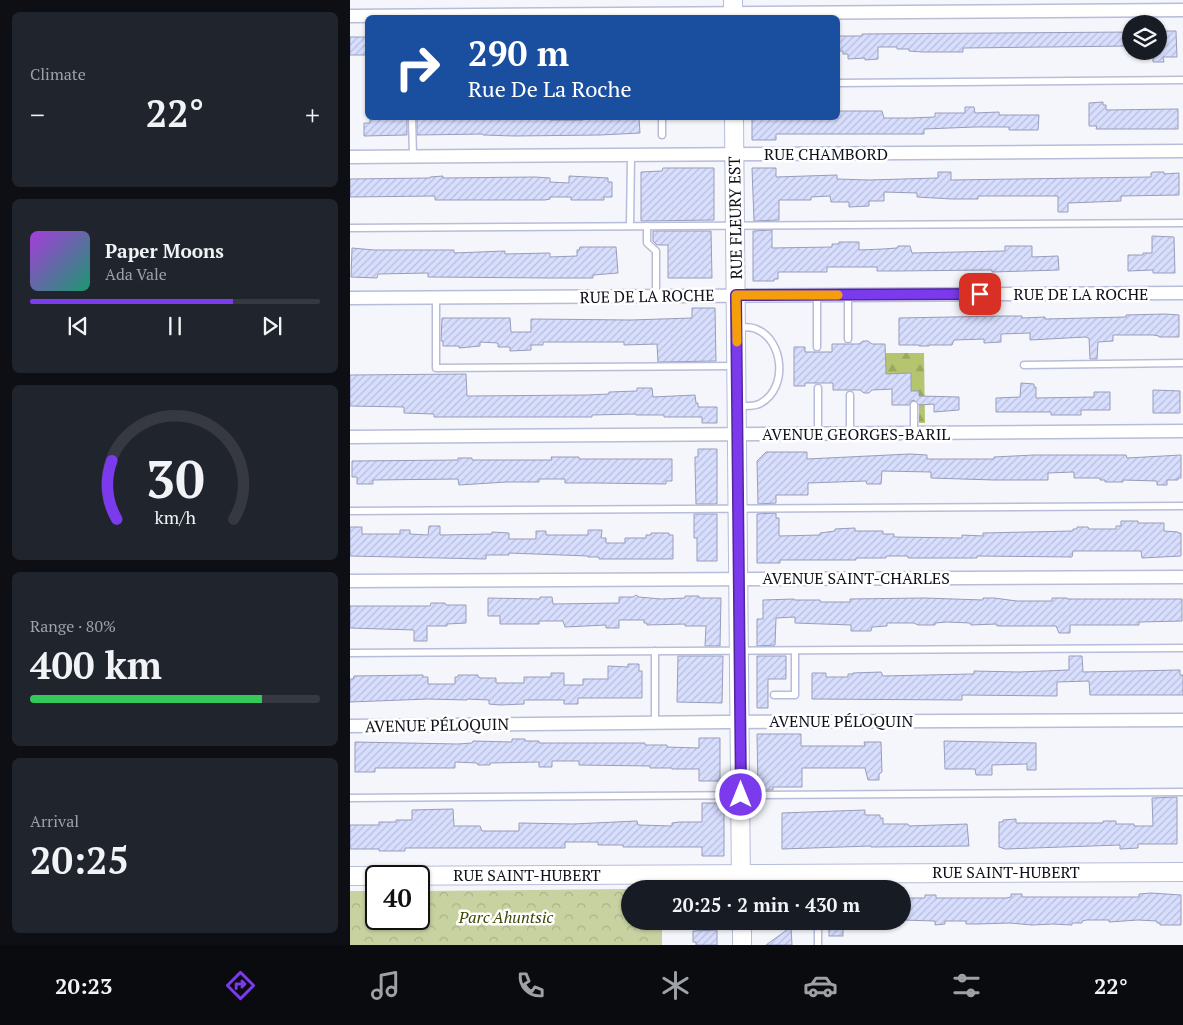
<!DOCTYPE html>
<html lang="en">
<head>
<meta charset="utf-8">
<style>
	:root { --surface:#171b24; --page:#20242c; --text:#f1f3f6; --muted:#9ea1a6; --line:#363941; --accent:#7c3aed }
	body { margin:0; font-family:"PT Serif",serif; background:var(--page); color:var(--text); height:100vh; display:flex; flex-direction:column; font-size:19px; white-space:nowrap }
	* { box-sizing:border-box; margin:0 }
	p { font-size:16px; color:var(--muted) }
	.icon { flex:none; width:28px; height:28px; fill:none; stroke:currentColor; stroke-width:2; stroke-linecap:round; stroke-linejoin:round }
	.map { position:relative; flex:1; overflow:hidden }
	.sheet { display:flex; flex-direction:column; gap:12px; padding:12px; background:#0d0f14; width:350px }
	.sheet>* { flex:none }
	.banner { position:absolute; left:15px; top:15px; width:475px; height:105px; border-radius:8px; box-shadow:0 1px 4px #0004; background:#1a4fa0; color:#fff; overflow:hidden }
	.buttons { position:absolute; left:772px; top:15px; display:grid; gap:10px }
	.buttons a { display:grid; place-items:center; width:45px; height:45px; border-radius:50%; background:var(--surface); box-shadow:0 1px 4px #0004; font-size:25px }
	.speed { position:absolute; left:15px; top:865px; display:flex; gap:10px; font-size:25px; font-weight:700; text-align:center }
	.speed>* { display:grid; place-content:center; width:65px; height:65px; border-radius:50%; background:var(--surface); box-shadow:0 1px 4px #0004; line-height:1 }
	.speed .limit { border:2px solid #111; border-radius:8px; background:#fff; color:#111 }
	.pin { position:absolute; display:grid; place-items:center; width:42px; height:42px; color:#fff; margin:-21px; border-radius:10px; box-shadow:0 2px 8px #0006 }
	.me { position:absolute; width:55px; margin:-28px; rotate:0deg; stroke-linejoin:round; filter:drop-shadow(0 0 4px #0008) }
	.turn { display:flex; align-items:center; gap:18px; height:105px; padding:0 20px; font-size:22px }
	.turn .icon { width:65px; height:65px; stroke-width:2.5 }
	.turn b { display:block; font-size:35px; line-height:42px }
	.big { font-size:38px; font-weight:700; line-height:1.1 }
	.sheet .tile { flex:1; display:flex; flex-direction:column; justify-content:center; gap:8px; min-width:0; padding:0 18px; border-radius:8px; background:var(--page) }
	.sheet .dial { align-items:center; gap:0 }
	.dial svg { height:130px; overflow:visible; fill:none; stroke:var(--line); stroke-width:7; stroke-linecap:round; text-anchor:middle }
	.dial text { fill:var(--text); stroke:none }
	.song { display:flex; align-items:center; gap:15px }
	.cover { width:60px; height:60px; border-radius:8px; background:linear-gradient(135deg,hsl(280 70% 55%),hsl(160 70% 35%)) }
	.played { height:5px; border-radius:2px; background:linear-gradient(90deg,var(--accent) 70%,var(--line) 70%) }
	.keys { display:flex; justify-content:space-around; direction:ltr }
	.heat { display:flex; justify-content:space-between; align-items:center; font-size:28px; direction:ltr }
	.charge { height:8px; border-radius:4px; background:linear-gradient(90deg,#34c759 80%,var(--line) 0) }
	.trip { position:absolute; left:271px; top:880px; width:290px; height:50px; border-radius:25px; background:var(--surface); box-shadow:0 1px 4px #0004; font-weight:700; line-height:50px; text-align:center }
	.menu { display:flex; height:80px; justify-content:space-around; align-items:center; background:#090b0e; color:var(--muted) }
	.menu .icon { width:35px; height:35px }
	.menu .on { color:var(--accent) }
	.menu b { font-size:22px; color:var(--text) }
	main { display:flex; flex:1; min-height:0 }
	.map>svg:first-child { display:block }
	.forest { fill:url(#forest-firs) }
	.park { fill:url(#park-crowns) }
	.building { fill:url(#building-hatch); stroke:#989dba }
	.lines { fill:none; stroke-linecap:round; stroke-linejoin:round }
	.lane-casing { stroke:#b7bcda; stroke-width:9 }
	.street-casing { stroke:#b7bcda; stroke-width:15 }
	.secondary-casing { stroke:#b7bcda; stroke-width:20 }
	.lane { stroke:#fff; stroke-width:6 }
	.street { stroke:#fff; stroke-width:12 }
	.secondary { stroke:#fff; stroke-width:18 }
	.route-casing { stroke:#51269a; stroke-width:12 }
	.route { stroke:#7c3aed; stroke-width:9 }
	.slow { stroke:#f59e0b; stroke-width:9 }
	.labels { text-anchor:middle; dominant-baseline:central; stroke-width:5; stroke-linejoin:round; paint-order:stroke }
	.street-label { font-size:16px; fill:#0e0f1a; stroke:#fff }
	.park-label { font-size:16px; font-style:italic; fill:#3e4601; stroke:#fff }
</style>
</head>
<body>
<main>
<section class="sheet">
<div class="tile"><p>Climate</p>
<div class="heat"><a>−</a><b class="big">22°</b><a>+</a></div>
</div>
<div class="tile">
<div class="song"><i class="cover"></i><div><b>Paper Moons</b><p>Ada Vale</p></div></div>
<div class="played"></div>
<div class="keys"><svg class="icon" aria-label="previous" viewBox="0 0 24 24"><path d="M18 5L8 12l10 7zM5 5v14"/></svg><svg class="icon" aria-label="pause" viewBox="0 0 24 24"><path d="M8 5v14M16 5v14"/></svg><svg class="icon" aria-label="next" viewBox="0 0 24 24"><path d="M6 5l10 7-10 7zM19 5v14"/></svg></div>
</div>
<div class="tile dial"><svg viewBox="0 0 100 80">
<path d="M14 69A42 42 0 1 1 86 69"/>
<path d="M14 69A42 42 0 0 1 11 33" stroke="#7c3aed"/>
<text x="50" y="56" font-size="32" font-weight="700">30</text>
<text x="50" y="72" font-size="11">km/h</text>
</svg></div>
<div class="tile"><p>Range · 80%</p><b class="big">400 km</b><div class="charge"></div></div>
<div class="tile"><p>Arrival</p><b class="big">20:25</b></div>
</section>
<div class="map">
<svg width="833" height="945" viewBox="0 0 833 945">
	<defs>
		<pattern id="forest-firs" width="22" height="20" patternUnits="userSpaceOnUse" patternTransform="scale(1.25)"><rect width="22" height="20" fill="#b5c46e"/><path d="M5 1l3.5 6h-7zM16 11l3.5 6h-7z" fill="#9aa75f"/></pattern>
		<pattern id="park-crowns" width="20" height="18" patternUnits="userSpaceOnUse" patternTransform="scale(1.25)"><rect width="20" height="18" fill="#c8d2a0"/><path d="M2 6a3 3 0 1 1 6 0M12 15a3 3 0 1 1 6 0" fill="none" stroke="#abb389"/></pattern>
		<pattern id="building-hatch" width="6" height="6" patternUnits="userSpaceOnUse" patternTransform="scale(1.25)"><rect width="6" height="6" fill="#d8defe"/><path d="M-1 1l2-2M0 6l6-6M5 7l2-2" fill="none" stroke="#b8bdd9"/></pattern>
	</defs>
	<rect width="100%" height="100%" fill="#f5f6fc"/>
	<path class="forest" d="M536,353h38l1,70h-6v-32h-8v-17h-25z"/>
	<path class="park" d="M280,889v32h32v24h-312v-54h26v28h43v-28z"/>
	<g class="building">
		<path d="M809,31h17l1,26h-14l1,5h-11v-11h6z"/>
		<path d="M781,32v14l-168,2v4h-40l-14,-1v-2h-12v-2h-19v12l-13,1v-2l-17,1v-5h-5v-3h-5v-15h24v-2z"/>
		<rect x="0" y="37" width="18" height="18"/>
		<path d="M753,102v3h3v5l72,-1v20h-82l1,-3h-8v-23z"/>
		<path d="M615,107h9l1,6 24,-1v3h40l-1,15h-29v-3h-34l-51,2v5h-148v6h-24v-22h86v-7h44l2,7h26l25,-1v-4h30z"/>
		<path d="M20,118h37v17l-43,1v-13h6z"/>
		<path d="M67,118h133v2h33v-2h56l1,15 -40,2 -85,1 -32,-1v-1l-66,1z"/>
		<path d="M313,168h51v52l-73,1v-49l21,-1z"/>
		<path d="M402,168h24v9l61,-2v4l32,1 69,-2v-6h13v8l200,-3v-4l2,-1h11v2l15,-1v22l-58,1v5l-53,2v9h-10v-16h-80v3h-26l-35,-2v-4l-33,-1v9h-15v5l-20,1v-5h-18l-1,-6 -19,1v3h-32v20l-25,1z"/>
		<path d="M93,176v2l92,-1 15,1v4l19,1v-7l39,2v4h4v15h-8v3h-33v-3h-21v2l-5,1h-110v-4l-85,1v-18l80,-1v-1z"/>
		<path d="M422,230v18l60,-1v-3h7v-2h20v8l24,-1 14,-1 1,-2h12l2,7 93,-2v-5h27v11l26,-1 1,14 -67,2v-2l-96,1h-19v-4h-50v5h-49v7h-4v2h-21v-50z"/>
		<path d="M303,231h58l1,47h-44v-33h-11l-4,-4z"/>
		<path d="M802,236l22,1 1,36h-22v-3l-25,1v-16h15v-2h9z"/>
		<path d="M230,247h36l2,26 -25,2v3h-43l-122,-1v-4l-50,1 -1,4 -26,-1 1,-29 22,2h80v3l51,-2v3l45,-1v4l27,-1v-6h2z"/>
		<path d="M342,308h23l1,53 -58,1 -1,-18 -33,1v-3h-81v3h-12v5l-21,1v-4h-12v-4l-18,-1v4l-21,2v-2h-16v-5h-2l1,-23h68l1,14h20v-13l100,1 61,-2z"/>
		<path d="M815,314l14,1v22h-20v-1l-6,-1h-40v6l-15,1 -1,17h-7l-1,-21 -4,-1 -55,3v-7l-29,1v8l-17,1v-4l-30,1 -2,5h-23v1h-10v-1h-20v-27l103,-2h20v2l23,-1v2l41,-1 40,-1v-2z"/>
		<path d="M513,341h5l4,3h13l1,30 25,-1v18h8v5l40,1v13l-25,2v-8l-15,1 -5,-5 -3,1 -2,4h-17v-16l-20,1 -3,3h-5l-4,-3h-27v-7h-28v3h-11v-39h11v5h27v-8h27z"/>
		<path d="M116,374l1,22 120,-1 22,-1v-2l28,-1v-3h15l1,9 42,-2 1,8h2v4h19v16h-15v-6h-38v-2h-28v-1l-44,1v2h-158v-3l-30,-1v-6l-54,-1v-31z"/>
		<path d="M671,383l13,1v3h2v11l58,-1v-5h16v18h-29v5h-30v-3h-55v-14l24,-1z"/>
		<path d="M803,390l27,1v22h-27z"/>
		<path d="M348,449h19v55h-21l-1,-40v-7h3z"/>
		<path d="M416,452h41v7l103,-5 17,1v4h67v-2l40,-2h92l1,3 54,-3v23h-3v2h-11v5h-10v-4l-34,-1v2h-18v-2h-5v-2h-26v-6l-26,1v7h-54l-63,-2v-6l-49,-1 -1,13h-14l-1,-3 -58,2v12h-32v8l-18,1 -1,-43z"/>
		<path d="M201,457h28v2h93v22h-6v3l-70,-1h-31v-4h-26v3h-33l-47,3 -1,-6 -85,1v4h-16v-7h-5v-16l106,-1v-2h14v2h80z"/>
		<path d="M426,513v5h3v18l41,-1v-2l15,-2v-2l20,-1v3h28v3h11v3l68,1v-3l21,1v-3l90,-2v-2h4v-2h11l1,2h27v-3h5v-5h17v2h26v8l14,1v1h3v23l-39,2 -1,-7h-68l-1,6 -95,-1v2h-69v-2h-22v2h-30v2h-76v3h-23v-49z"/>
		<path d="M344,514h23v47h-20v-23h-3z"/>
		<path d="M79,526h11v9l52,-1v-2l17,1v6h27v-8h10v4h42v-5h14l-1,8h5v5h19v-5h21v-3h5v-2h18v2h4v24h-74v-2h-11v-1l-79,-3v2h-23v4l-136,-3v-29h12v7h38v-4h10v4l18,1z"/>
		<path d="M286,595l3,2 22,2 24,-1v-2h14v2h22l-1,48h-15l1,-20h-21v-2l-38,1v-2h-3v-3h-25v8h-13v-3l-41,2 -2,-6h-24v3h-39v-8h-12v-18l52,1v-2h12l1,7 66,-1v-6h14z"/>
		<path d="M574,598l59,2v-2h11l23,3h35v-3h15v1h115v22l-43,1v3h-69v8h-11l-3,-7h-59v-2l-26,1 -1,-2 -23,-1 -12,1v2h-17l-4,-2h-27v3l-15,1 -1,4h-20v-6l-56,-2v-6l-19,1 -1,27 -18,1v-27h6v-19l31,-1v1h26l1,2h29v-3z"/>
		<path d="M81,603h14l1,2h20v18l-19,1v2h-20v15h-13v-11l-64,-2v-22h80z"/>
		<path d="M328,656h45l-1,47 -45,-1z"/>
		<path d="M407,656h29v23h-18v29h-11z"/>
		<path d="M719,656h13l1,16 97,-2v5h3v20h-93l-1,-14 -32,1v14l-95,-1v5l-150,-1v-26h14v4h22v-3h5v-1l28,-1 2,4 87,-2h4v-3l45,1 50,-2z"/>
		<path d="M278,664h11v7h3v27h-64v6h-14v-4h-40v4l-24,1 -11,-1v-4l-22,-1v1l-39,-1 -78,3v-23h3l1,-3 69,-1v2h5v7h27v-7h3v-2h20v2l3,1h15v5h28v-6h27v-4h13v12h19v-6h25v-13l20,1z"/>
		<path d="M407,734h44v12h64l-1,-4h17l1,30 -3,2v6h-11l-3,-12h-63v19h-29v3h-15z"/>
		<path d="M349,738h21v43h-21v-12h-27v-1h-22v-2l-71,-1v-4h-27v6h-13v-5l-49,1v2h-12l-1,-2 -22,-1v6h-80v4h-20v-30l103,2 14,-1 1,-2 39,1v-3h13v2h14v2h106v2h22v2l32,1z"/>
		<path d="M594,741l92,2v27h-9v-6l-35,1v10h-16l-1,-6h-30z"/>
		<path d="M827,797v47h-39v4l-18,1v-4l-115,4 -6,-2v-25h4v-2l13,-1v4h87v-2h13v3h18v2h19l-1,-28z"/>
		<path d="M352,803h22v53h-22v-9h-79v-2h-25v-3h-33v6h-160v3h-26v-2h-29v-24h29v-3h17v-2h16v-10l41,-1 1,17h26l2,5h37v-8l54,1 64,-3 1,4 34,1v-3l7,-1h23z"/>
		<path d="M515,810v5h15v3h3v6h25l1,2 58,-2 2,22 -98,1v-1l-89,3v-36z"/>
		<path d="M801,893l30,2v30h-21v-2h-3v-2l-19,-1 -29,2v-2h-22l-5,1v2h-10v2l-19,-1 -21,1 -22,-2 -33,1h-11v-3h-21v3l-10,1v-4l-33,-1v-22h23v-3h11v3h70l5,-1v-3h11v3h117v-3z"/>
		<rect x="479" y="921" width="14" height="15"/>
		<path d="M441,927l1,18h-26z"/>
		<path d="M367,930v15h-21v-3h-3v-11z"/>
	</g>
	<g class="lines">
		<defs>
			<g id="lane">
				<path d="M488,83l345,-3"/>
				<path d="M62,118l1,38"/>
				<path d="M312,118v17"/>
				<path d="M280,226l1,-70"/>
				<path d="M297,226v17l9,8v45"/>
				<path d="M0,228l833,-5"/>
				<path d="M86,298v70l300,-2"/>
				<path d="M386,327c7,0 14,-1 20,2 28,11 32,59 5,74 -6,4 -15,3 -22,3"/>
				<path d="M498,339v-44"/>
				<path d="M467,347v-52"/>
				<path d="M674,365l159,-2"/>
				<path d="M564,405v28"/>
				<path d="M468,434v-46"/>
				<path d="M500,434v-39"/>
				<path d="M0,511l833,-5"/>
				<path d="M0,653l833,-5"/>
				<path d="M424,695h21v-44"/>
				<path d="M305,722v-71"/>
				<path d="M0,798l833,-6"/>
				<path d="M468,875v14"/>
				<path d="M468,921v24"/>
			</g>
			<g id="street">
				<path d="M0,16l833,-6"/>
				<path d="M0,157l833,-6"/>
				<path d="M0,298l833,-5"/>
				<path d="M0,437l833,-6"/>
				<path d="M0,581l833,-4"/>
				<path d="M0,726l376,-4 457,-2"/>
			</g>
			<g id="secondary">
				<path d="M383,0v18"/>
				<path d="M384,118l7,771"/>
				<path d="M0,876l833,-4"/>
				<path d="M392,921v24"/>
			</g>
		</defs>
		<use href="#lane" class="lane-casing"/>
		<use href="#street" class="street-casing"/>
		<use href="#secondary" class="secondary-casing"/>
		<use href="#lane" class="lane"/>
		<use href="#street" class="street"/>
		<use href="#secondary" class="secondary"/>
	</g>
	<g class="lines">
		<defs>
			<path id="route" d="M391,795l-5,-500 244,-1"/>
		</defs>
		<use href="#route" class="route-casing"/>
		<use href="#route" class="route"/>
		<path class="slow" d="M387,342l-1,-47h102"/>
	</g>
	<g class="labels">
		<g class="street-label">
			<text x="476" y="154">RUE CHAMBORD</text>
			<text transform="translate(385 218) rotate(-91)">RUE FLEURY EST</text>
			<text x="731" y="294">RUE DE LA ROCHE</text>
			<text transform="translate(297 296) rotate(-1)">RUE DE LA ROCHE</text>
			<text x="506" y="434">AVENUE GEORGES-BARIL</text>
			<text x="506" y="578">AVENUE SAINT-CHARLES</text>
			<text x="491" y="721">AVENUE PÉLOQUIN</text>
			<text transform="translate(87 725) rotate(-1)">AVENUE PÉLOQUIN</text>
			<text x="656" y="872">RUE SAINT-HUBERT</text>
			<text x="177" y="875">RUE SAINT-HUBERT</text>
		</g>
		<g class="park-label">
			<text x="156" y="917">Parc Ahuntsic</text>
		</g>
	</g>
</svg>
<div class="buttons">
<a><svg class="icon" aria-label="layers" viewBox="0 0 24 24"><path d="M12 4l9 5-9 5-9-5zM3 14l9 5 9-5"/></svg></a>
</div>
<div class="speed"><div class="limit">40</div></div>
<div class="pin" style="left:630px;top:294px;background:#d93025"><svg class="icon" aria-label="arrive" viewBox="0 0 24 24"><path d="M6 21V4h12l-3 4 3 4H6"/></svg></div>
<svg class="me" style="left:391px;top:795px" viewBox="-20 -20 40 40"><circle r="17" fill="#7c3aed" stroke="#fff" stroke-width="3"/><path d="M0-11L8 9 0 5-8 9z" fill="#fff"/></svg>
<div class="trip">20:25 · 2 min · 430 m</div>
<div class="banner">
<div class="turn"><svg class="icon" aria-label="right" viewBox="0 0 24 24"><path d="M7 20v-9h11M14 6l5 5-5 5"/></svg><div><b>290 m</b>Rue De La Roche</div></div>
</div>
</div>
</main>
<nav class="menu">
<b>20:23</b>
<svg class="icon on" aria-label="directions" viewBox="0 0 24 24"><path d="M12 3l9 9-9 9-9-9zM9 14v-3h6M13 9l2 2-2 2"/></svg>
<svg class="icon" aria-label="music" viewBox="0 0 24 24"><path d="M9 18V5l10-2v13"/><circle cx="6" cy="18" r="3"/><circle cx="16" cy="16" r="3"/></svg>
<svg class="icon" aria-label="phone" viewBox="0 0 24 24"><path d="M5 4h4l2 5-3 2q2 4 5 5l2-3 5 2v4C11 20 4 13 5 4z"/></svg>
<svg class="icon" aria-label="climate" viewBox="0 0 24 24"><path d="M12 3v18M4 7l16 10M4 17L20 7"/></svg>
<svg class="icon" aria-label="car" viewBox="0 0 24 24"><path d="M5 17H2v-5l4-1 3-4h7l3 4 3 1v5h-3M9 17h6M6 11h13"/><circle cx="7" cy="17" r="2"/><circle cx="17" cy="17" r="2"/></svg>
<svg class="icon" aria-label="filters" viewBox="0 0 24 24"><path d="M4 7h16M4 17h16"/><circle cx="9" cy="7" r="2"/><circle cx="15" cy="17" r="2"/></svg>
<b>22°</b>
</nav>
</body>
</html>
